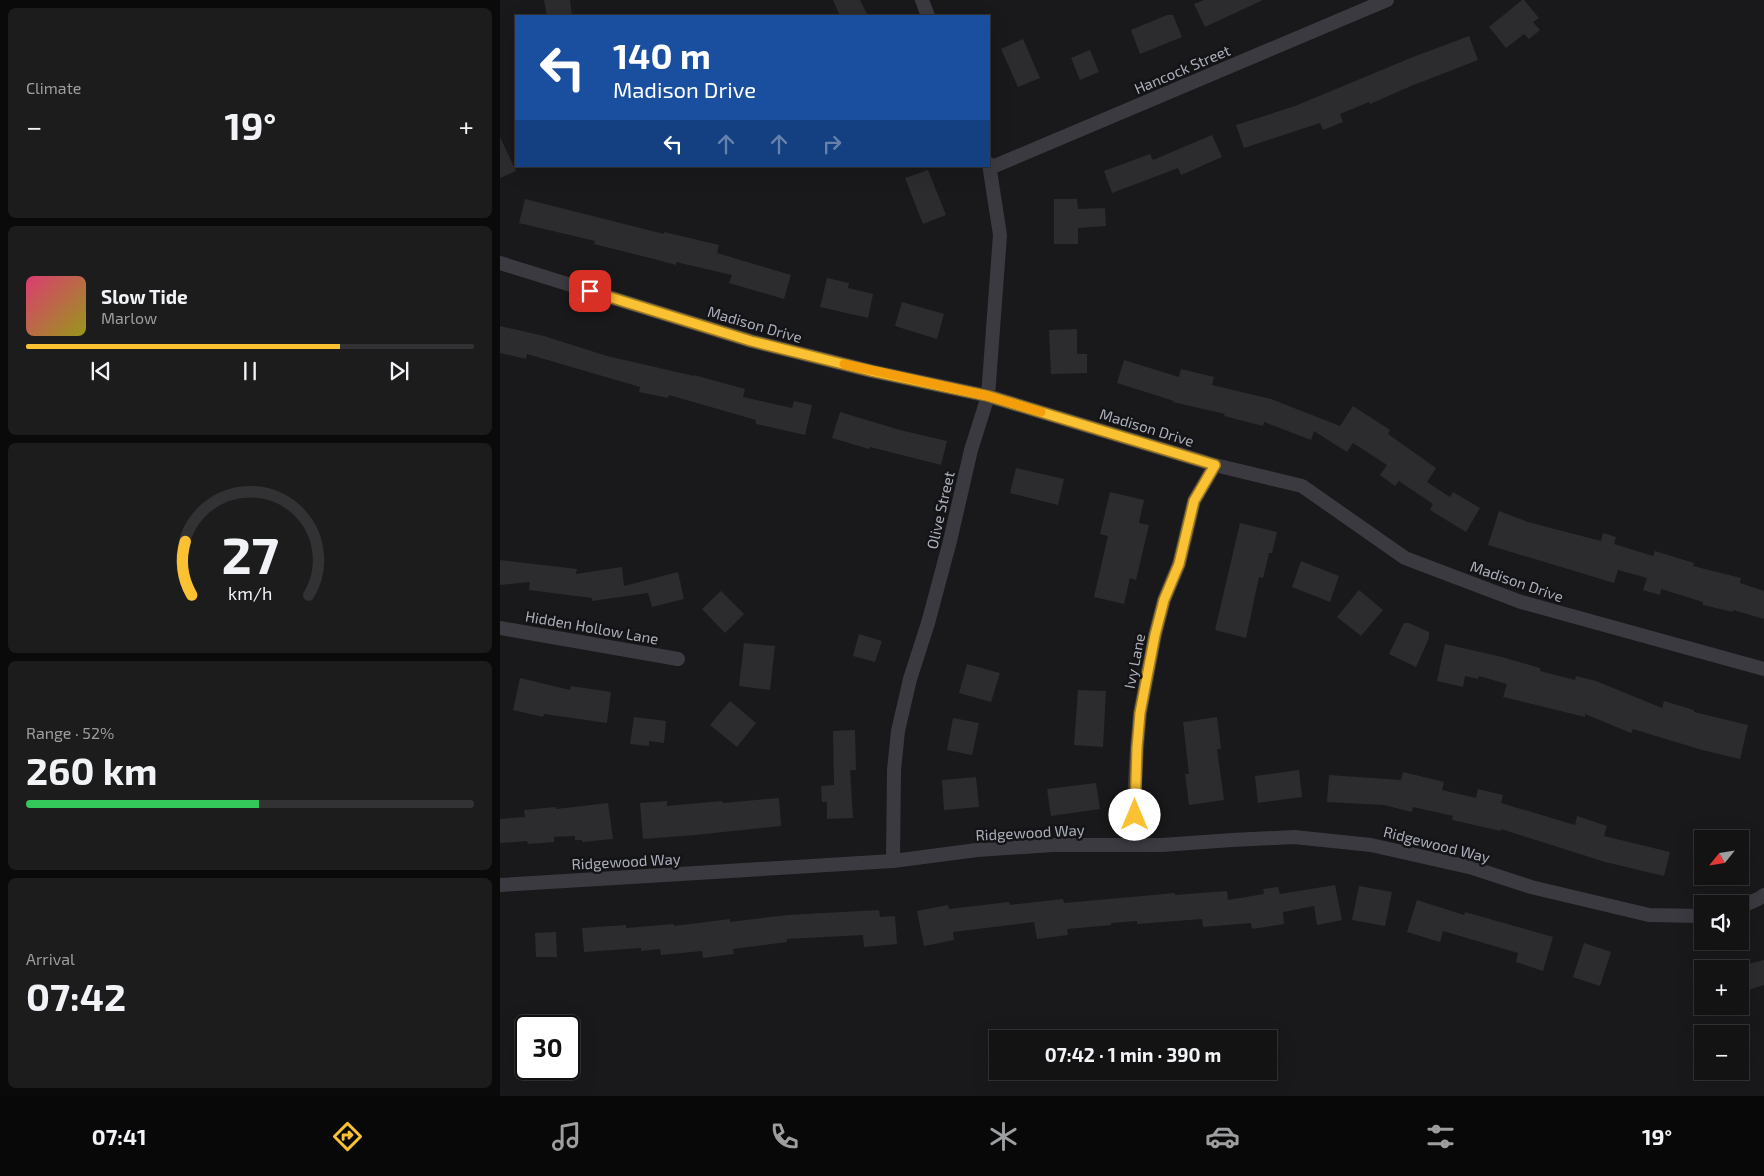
<!DOCTYPE html>
<html lang="en">
<head>
<meta charset="utf-8">
<style>
	:root { --surface:#131314; --page:#1c1c1d; --text:#f1f3f6; --muted:#9d9ea0; --line:#323234; --accent:#fac132 }
	body { margin:0; font-family:"Exo 2",sans-serif; background:var(--page); color:var(--text); height:100vh; display:flex; flex-direction:column; font-size:19px; white-space:nowrap }
	* { box-sizing:border-box; margin:0 }
	p { font-size:16px; color:var(--muted) }
	.icon { flex:none; width:28px; height:28px; fill:none; stroke:currentColor; stroke-width:2; stroke-linecap:round; stroke-linejoin:round }
	.map { position:relative; flex:1; overflow:hidden }
	.drawer { display:flex; flex-direction:column; gap:8px; padding:8px; background:#0a0a0b; width:500px }
	.drawer>* { flex:none }
	.guide { position:absolute; left:15px; top:15px; width:475px; height:152px; border-radius:0px; box-shadow:0 5px 20px #0002,0 0 0 1px var(--line); background:#1a4fa0; color:#fff; overflow:hidden }
	.needle { width:32px; rotate:240deg }
	.fabs { position:absolute; left:1194px; top:830px; display:grid; gap:10px }
	.fabs a { display:grid; place-items:center; width:55px; height:55px; border-radius:0px; background:var(--surface); box-shadow:0 5px 20px #0002,0 0 0 1px var(--line); font-size:25px }
	.speed { position:absolute; left:15px; top:1015px; display:flex; gap:10px; font-size:25px; font-weight:700; text-align:center }
	.speed>* { display:grid; place-content:center; width:65px; height:65px; border-radius:50%; background:var(--surface); box-shadow:0 5px 20px #0002,0 0 0 1px var(--line); line-height:1 }
	.speed .limit { border:2px solid #111; border-radius:8px; background:#fff; color:#111 }
	.pin { position:absolute; display:grid; place-items:center; width:42px; height:42px; color:#fff; margin:-21px; border-radius:10px; box-shadow:0 2px 8px #0006 }
	.me { position:absolute; width:55px; margin:-28px; rotate:0deg; stroke-linejoin:round; filter:drop-shadow(0 0 4px #0008) }
	.turn { display:flex; align-items:center; gap:18px; height:105px; padding:0 15px; font-size:22px }
	.turn .icon { width:65px; height:65px; stroke-width:2.5 }
	.turn b { display:block; font-size:35px; line-height:42px }
	.lanes { display:flex; align-items:center; height:48px; padding:0 15px; background:#0003; justify-content:center; gap:25px; direction:ltr }
	.lanes .off { opacity:.35 }
	.big { font-size:38px; font-weight:700; line-height:1.1 }
	.drawer .tile { flex:1; display:flex; flex-direction:column; justify-content:center; gap:8px; min-width:0; padding:0 18px; border-radius:8px; background:var(--page) }
	.drawer .dial { align-items:center; gap:0 }
	.dial svg { height:130px; overflow:visible; fill:none; stroke:var(--line); stroke-width:7; stroke-linecap:round; text-anchor:middle }
	.dial text { fill:var(--text); stroke:none }
	.song { display:flex; align-items:center; gap:15px }
	.cover { width:60px; height:60px; border-radius:8px; background:linear-gradient(135deg,hsl(340 70% 55%),hsl(60 70% 35%)) }
	.played { height:5px; border-radius:2px; background:linear-gradient(90deg,var(--accent) 70%,var(--line) 70%) }
	.keys { display:flex; justify-content:space-around; direction:ltr }
	.heat { display:flex; justify-content:space-between; align-items:center; font-size:28px; direction:ltr }
	.charge { height:8px; border-radius:4px; background:linear-gradient(90deg,#34c759 52%,var(--line) 0) }
	.trip { position:absolute; left:489px; top:1030px; width:288px; height:50px; border-radius:0px; background:var(--surface); box-shadow:0 5px 20px #0002,0 0 0 1px var(--line); font-weight:700; line-height:50px; text-align:center }
	.tabs { display:flex; height:80px; justify-content:space-around; align-items:center; background:#080808; color:var(--muted) }
	.tabs .icon { width:35px; height:35px }
	.tabs .selected { color:var(--accent) }
	.tabs b { font-size:22px; color:var(--text) }
	main { display:flex; flex:1; min-height:0 }
	.map>svg:first-child { display:block }
	.building { fill:#2c2c2f }
	.lines { fill:none; stroke-linecap:round; stroke-linejoin:round }
	.minor { stroke:#3a3a40; stroke-width:14 }
	.route-casing { stroke:#a27d20; stroke-width:12 }
	.route { stroke:#fac132; stroke-width:9 }
	.slow { stroke:#f59e0b; stroke-width:9 }
	.labels { text-anchor:middle; dominant-baseline:central; stroke-width:5; stroke-linejoin:round; paint-order:stroke }
	.street-label { font-size:15px; fill:#abafbb; stroke:#141416 }
</style>
</head>
<body>
<main>
<section class="drawer">
<div class="tile"><p>Climate</p>
<div class="heat"><a>−</a><b class="big">19°</b><a>+</a></div>
</div>
<div class="tile">
<div class="song"><i class="cover"></i><div><b>Slow Tide</b><p>Marlow</p></div></div>
<div class="played"></div>
<div class="keys"><svg class="icon" aria-label="previous" viewBox="0 0 24 24"><path d="M18 5L8 12l10 7zM5 5v14"/></svg><svg class="icon" aria-label="pause" viewBox="0 0 24 24"><path d="M8 5v14M16 5v14"/></svg><svg class="icon" aria-label="next" viewBox="0 0 24 24"><path d="M6 5l10 7-10 7zM19 5v14"/></svg></div>
</div>
<div class="tile dial"><svg viewBox="0 0 100 80">
<path d="M14 69A42 42 0 1 1 86 69"/>
<path d="M14 69A42 42 0 0 1 10 36" stroke="#fac132"/>
<text x="50" y="56" font-size="32" font-weight="700">27</text>
<text x="50" y="72" font-size="11">km/h</text>
</svg></div>
<div class="tile"><p>Range · 52%</p><b class="big">260 km</b><div class="charge"></div></div>
<div class="tile"><p>Arrival</p><b class="big">07:42</b></div>
</section>
<div class="map">
<svg width="1264" height="1096" viewBox="0 0 1264 1096">
	<rect width="100%" height="100%" fill="#19191b"/>
	<g class="building">
		<path d="M44,0h26l2,16h-25z"/>
		<path d="M333,0h27l8,16h-28z"/>
		<path d="M704,0h59l-58,27 -11,-23z"/>
		<path d="M1022,0h2l15,18 -6,4 7,8 -11,9 -5,-5 -18,14 -17,-21z"/>
		<path d="M667,15h6l9,22 -42,17 -9,-24z"/>
		<path d="M969,36l9,24 -67,26 -41,18 -1,-2 -29,12 3,8 -20,8 -3,-7 -76,25 -8,-23 59,-19 118,-49z"/>
		<path d="M523,39l17,39 -22,9 -17,-38z"/>
		<path d="M590,50l9,22 -19,8 -9,-22z"/>
		<path d="M712,135l10,22 -41,18 -3,-7 -66,25 -8,-22 46,-17 3,6z"/>
		<path d="M0,137l16,34 -16,7z"/>
		<path d="M428,170l18,45 -23,9 -18,-46z"/>
		<path d="M25,199l139,35v-2l55,13 -2,8 74,22 -7,24 -55,-16 3,-8 -56,-13v3l-18,-5 -64,-16 1,-3 -76,-18z"/>
		<path d="M554,199h23l1,10 27,-1 1,18 -28,2v16h-24z"/>
		<path d="M327,278l22,5 -1,5 25,6 -5,24 -48,-11z"/>
		<path d="M402,302l42,12 -7,25 -42,-13z"/>
		<path d="M0,326l44,10 63,20 87,20v-1l51,14 -2,8 49,11 2,-7 18,4 -7,30 -49,-11v-4l-87,-25 -1,3 -29,-6 1,-5 -113,-33 -1,5 -26,-6z"/>
		<path d="M577,329v25h10v19l-36,1 -2,-44z"/>
		<path d="M624,360l55,17 2,-8 33,8 -2,8 59,14 69,27 13,-20 37,24 -2,4 48,34 -9,14 23,15 3,-5 27,16 -14,24 -36,-22 3,-6 -34,-23 -4,5 -15,-11 7,-10 -34,-22 -6,9 -33,-21 -3,9 -47,-18 -1,4 -39,-10 1,-2 -52,-12 1,-1 -57,-18z"/>
		<path d="M340,412l60,18 47,11 -6,24 -71,-18 -1,2 -37,-11z"/>
		<path d="M516,468l48,11 -6,26 -48,-12z"/>
		<path d="M610,492l34,8 -5,23 10,2 -13,55 -6,-2 -6,26 -30,-7 14,-61 -8,-2z"/>
		<path d="M999,511l29,11 73,19 2,-8 13,4 -2,7 39,12 2,-5 39,12 -1,3 48,12 -1,5 24,8v28l-31,-9v2l-30,-7v-3l-42,-13 -1,6 -17,-5 4,-12 -29,-8 -4,13 -126,-38z"/>
		<path d="M740,523l37,9 -5,21h-3l-6,25 -4,-1 -13,61 -31,-8z"/>
		<path d="M0,560l77,9 -1,5 46,-7 2,19 54,-14 6,27 -32,8 -4,-14 -56,8v-3l-63,-8 1,-8 -30,3z"/>
		<path d="M801,561l38,15 -9,26 -38,-15z"/>
		<path d="M859,590l24,20 -22,26 -24,-19z"/>
		<path d="M221,591l23,23 -19,19 -23,-24z"/>
		<path d="M904,623h5l20,9v6l-13,29 -27,-13z"/>
		<path d="M359,634l23,7 -7,21 -22,-6z"/>
		<path d="M244,643l31,3 -5,44 -31,-4z"/>
		<path d="M945,644l57,13 38,11v3l35,9 1,-4 20,5 66,27 2,-7 30,9v2l54,13 -8,34 -38,-9 -69,-21 -2,4 -46,-19v3l-82,-20 4,-13 -28,-8 -1,3 -13,-3 -2,11 -26,-6z"/>
		<path d="M467,664l33,9 -9,29 -32,-9z"/>
		<path d="M20,678l50,12 1,-4 40,6 -4,31 -63,-9 -1,3 -30,-7z"/>
		<path d="M578,690l28,1 -3,56 -29,-2z"/>
		<path d="M230,701l26,22 -19,24 -27,-22z"/>
		<path d="M134,717l32,4 -2,22 -15,-2v5l-19,-2z"/>
		<path d="M717,717l4,32h-4l7,51 -35,5 -4,-31h4l-6,-52z"/>
		<path d="M453,718l26,5 -7,32 -25,-5z"/>
		<path d="M355,730l1,40h-6l3,48 -26,1v-17h-5l-1,-16 13,-1 -1,-54z"/>
		<path d="M799,770l3,27 -44,6 -3,-27z"/>
		<path d="M903,772l41,10 -2,8 34,8 2,-9 25,6 -2,8 74,22 2,-9 30,10 -3,10 66,16 -6,24 -59,-14 -104,-33v2l-49,-11 1,-4 -40,-9 -1,5 -28,-7 -57,-3 2,-27 72,5z"/>
		<path d="M476,777l3,30 -35,3 -2,-30z"/>
		<path d="M596,783l4,26 -49,7 -4,-27z"/>
		<path d="M279,798l2,28 -86,9 -52,4 -3,-36 27,-2v5l55,-5 1,2z"/>
		<path d="M108,803l5,36 -31,3v-2h-7v-4l-21,1v5l-26,2 -1,-3 -27,2v-24l25,-2 -1,-7 32,-3v2z"/>
		<path d="M835,885l7,35 -25,5 -3,-19 -31,6 1,12 -32,5 -1,-6 -48,4 -1,-8 -65,5v-3l-26,2v2l-44,4 1,6 -31,4 -3,-17 -81,10 1,8 -30,6 -7,-35 31,-6 1,4 60,-7 1,3 53,-6 1,4 111,-10v2l52,-4 1,9 36,-6 -1,-5 15,-2 2,7z"/>
		<path d="M859,886l33,6 -7,34 -33,-6z"/>
		<path d="M917,900l47,15 1,-3 88,25 -10,34 -27,-9 2,-9 -75,-22 -3,11 -33,-10z"/>
		<path d="M379,910l1,7 15,-1 2,28 -33,3 -1,-12 -76,4v3l-54,7 1,5 -31,4 -1,-7 -41,4 -1,-6 -19,2v-3l-57,4 -2,-24 44,-3v3l48,-4v2l56,-7v3l57,-7z"/>
		<path d="M56,932l1,25h-21l-1,-24z"/>
		<path d="M1084,943l27,9 -11,34 -27,-9z"/>
		<path d="M1264,960v25l-16,5 -7,-24z"/>
	</g>
	<g class="lines">
		<g class="minor">
			<path d="M422,0l6,16"/>
			<path d="M490,168l397,-168"/>
			<path d="M0,263l251,78 120,30 117,25 227,69 87,21 103,72 116,44 243,67"/>
			<path d="M0,628l178,31"/>
			<path d="M636,845l-2,-44 3,-53 3,-35 15,-78 9,-35 15,-36 15,-63 21,-36"/>
			<path d="M393,861l1,-91 4,-39 12,-52 18,-56 22,-82 21,-91 17,-54 12,-161 -11,-71"/>
			<path d="M0,885l393,-24 84,-11 76,-5h109l70,-5 62,-3 77,8 102,23 58,19 118,28 53,1"/>
			<path d="M1240,907l18,-8 6,-4"/>
		</g>
	</g>
	<g class="lines">
		<defs>
			<path id="route" d="M90,291l161,50 120,30 117,25 227,69 -21,36 -15,63 -15,36 -9,35 -15,78 -3,35 -2,67"/>
		</defs>
		<use href="#route" class="route-casing"/>
		<use href="#route" class="route"/>
		<path class="slow" d="M344,364l144,32 53,16"/>
	</g>
	<g class="labels">
		<g class="street-label">
			<text transform="translate(682 69) rotate(-23)">Hancock Street</text>
			<text transform="translate(255 324) rotate(16)">Madison Drive</text>
			<text transform="translate(647 427) rotate(17)">Madison Drive</text>
			<text transform="translate(440 510) rotate(-77)">Olive Street</text>
			<text transform="translate(1017 581) rotate(19)">Madison Drive</text>
			<text transform="translate(92 627) rotate(10)">Hidden Hollow Lane</text>
			<text transform="translate(634 661) rotate(-79)">Ivy Lane</text>
			<text transform="translate(530 832) rotate(-3)">Ridgewood Way</text>
			<text transform="translate(937 844) rotate(14)">Ridgewood Way</text>
			<text transform="translate(126 861) rotate(-3)">Ridgewood Way</text>
		</g>
	</g>
</svg>
<div class="fabs">
<a><svg class="needle" viewBox="-14 -14 28 28"><path d="M0-13l5 13h-10z" fill="#e53935"/><path d="M0 13l5-13h-10z" fill="#9d9ea0"/></svg></a>
<a><svg class="icon" aria-label="sound" viewBox="0 0 24 24"><path d="M4 9h4l5-4v14l-5-4H4zM17 9q2 3 0 6"/></svg></a>
<a>+</a>
<a>−</a>
</div>
<div class="speed"><div class="limit">30</div></div>
<div class="pin" style="left:90px;top:291px;background:#d93025"><svg class="icon" aria-label="arrive" viewBox="0 0 24 24"><path d="M6 21V4h12l-3 4 3 4H6"/></svg></div>
<svg class="me" style="left:635px;top:815px" viewBox="-20 -20 40 40"><circle r="19" fill="#fff"/><path d="M0-13L10 11 0 6-10 11z" fill="#fac132"/></svg>
<div class="trip">07:42 · 1 min · 390 m</div>
<div class="guide">
<div class="turn"><svg class="icon" aria-label="left" viewBox="0 0 24 24"><path d="M17 20v-9H6M10 6l-5 5 5 5"/></svg><div><b>140 m</b>Madison Drive</div></div>
<div class="lanes"><svg class="icon" aria-label="left" viewBox="0 0 24 24"><path d="M17 20v-9H6M10 6l-5 5 5 5"/></svg><svg class="icon off" aria-label="ahead" viewBox="0 0 24 24"><path d="M12 20V5M6 11l6-6 6 6"/></svg><svg class="icon off" aria-label="ahead" viewBox="0 0 24 24"><path d="M12 20V5M6 11l6-6 6 6"/></svg><svg class="icon off" aria-label="right" viewBox="0 0 24 24"><path d="M7 20v-9h11M14 6l5 5-5 5"/></svg></div>
</div>
</div>
</main>
<nav class="tabs">
<b>07:41</b>
<svg class="icon selected" aria-label="directions" viewBox="0 0 24 24"><path d="M12 3l9 9-9 9-9-9zM9 14v-3h6M13 9l2 2-2 2"/></svg>
<svg class="icon" aria-label="music" viewBox="0 0 24 24"><path d="M9 18V5l10-2v13"/><circle cx="6" cy="18" r="3"/><circle cx="16" cy="16" r="3"/></svg>
<svg class="icon" aria-label="phone" viewBox="0 0 24 24"><path d="M5 4h4l2 5-3 2q2 4 5 5l2-3 5 2v4C11 20 4 13 5 4z"/></svg>
<svg class="icon" aria-label="climate" viewBox="0 0 24 24"><path d="M12 3v18M4 7l16 10M4 17L20 7"/></svg>
<svg class="icon" aria-label="car" viewBox="0 0 24 24"><path d="M5 17H2v-5l4-1 3-4h7l3 4 3 1v5h-3M9 17h6M6 11h13"/><circle cx="7" cy="17" r="2"/><circle cx="17" cy="17" r="2"/></svg>
<svg class="icon" aria-label="filters" viewBox="0 0 24 24"><path d="M4 7h16M4 17h16"/><circle cx="9" cy="7" r="2"/><circle cx="15" cy="17" r="2"/></svg>
<b>19°</b>
</nav>
</body>
</html>
